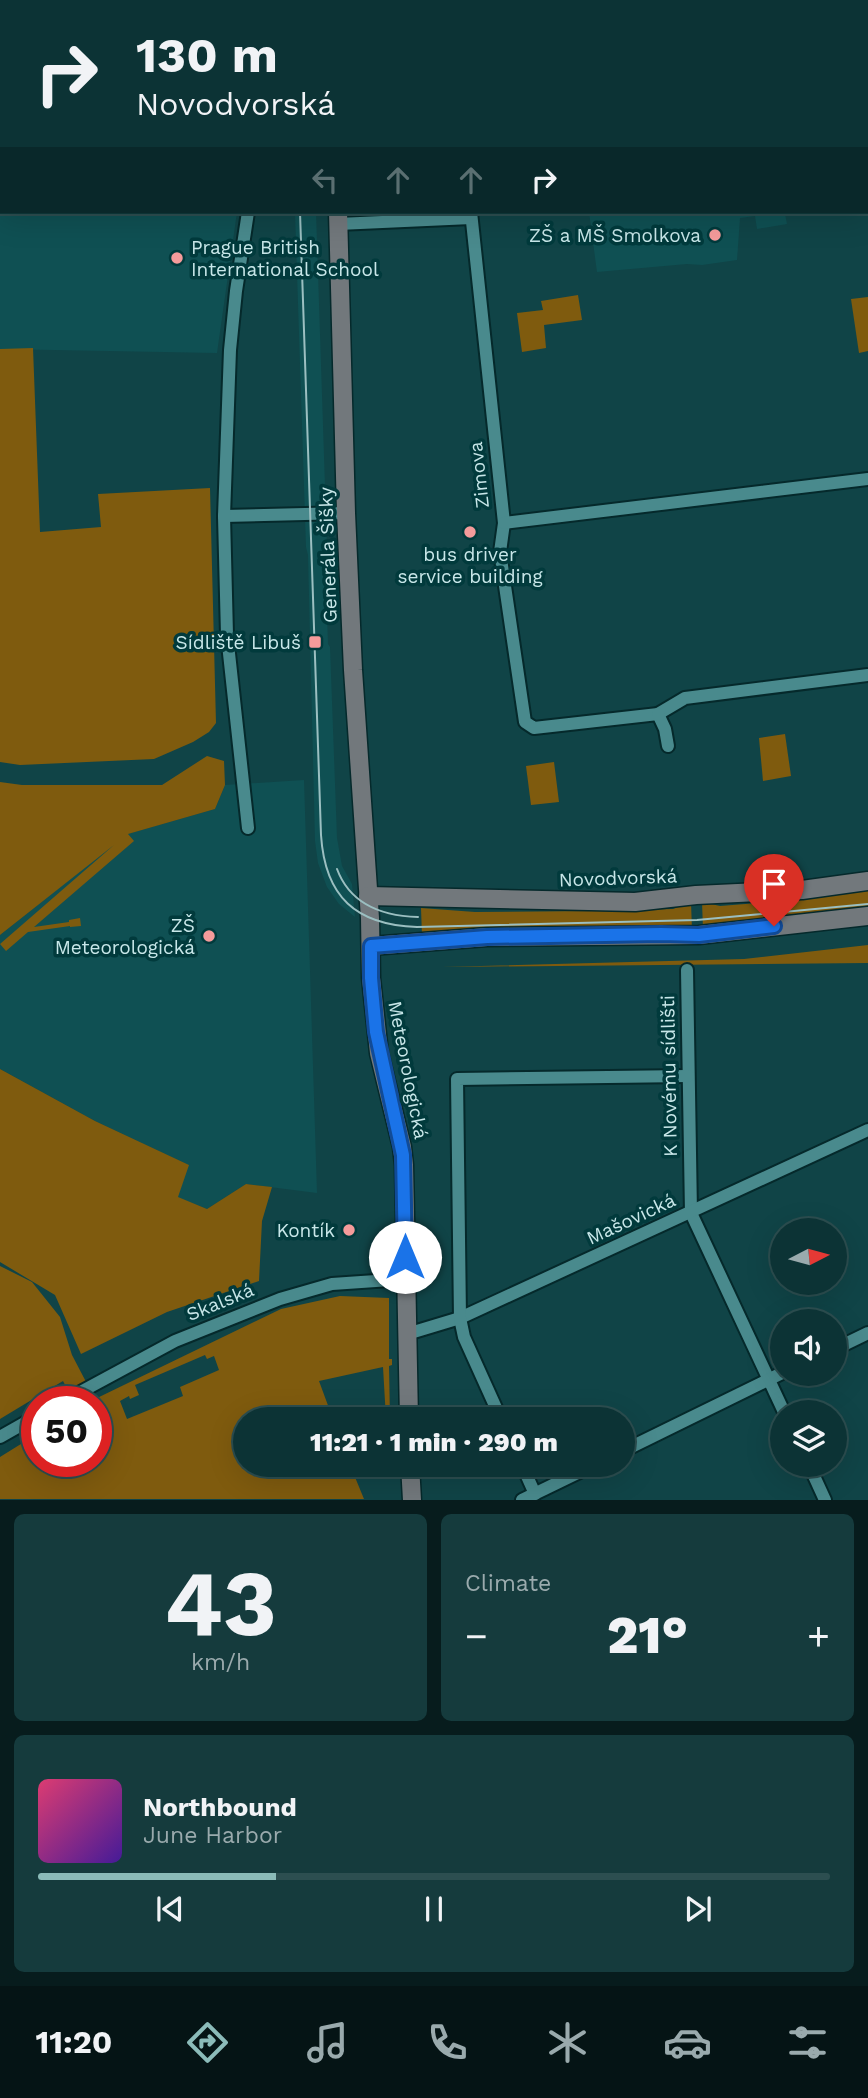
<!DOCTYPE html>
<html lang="en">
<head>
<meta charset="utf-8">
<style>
	:root { --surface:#0c3335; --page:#153b3d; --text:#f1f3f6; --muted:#9aaaad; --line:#2c4e50; --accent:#8bbbb9 }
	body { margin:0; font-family:"Work Sans",sans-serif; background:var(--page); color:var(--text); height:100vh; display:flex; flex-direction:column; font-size:26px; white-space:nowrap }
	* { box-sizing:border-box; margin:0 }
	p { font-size:23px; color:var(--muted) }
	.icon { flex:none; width:38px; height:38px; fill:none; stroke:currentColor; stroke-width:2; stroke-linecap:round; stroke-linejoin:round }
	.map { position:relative; height:1500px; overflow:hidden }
	.side { display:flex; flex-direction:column; gap:14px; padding:14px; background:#071c1d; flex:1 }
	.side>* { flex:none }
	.top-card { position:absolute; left:0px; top:0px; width:868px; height:214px; box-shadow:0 7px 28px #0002,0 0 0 2px var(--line); background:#0c3335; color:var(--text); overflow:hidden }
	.needle { width:46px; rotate:84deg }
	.buttons { position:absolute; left:770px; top:1218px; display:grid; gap:14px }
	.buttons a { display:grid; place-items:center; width:77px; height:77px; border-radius:50%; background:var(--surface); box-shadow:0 7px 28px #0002,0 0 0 2px var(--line); font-size:35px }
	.speed { position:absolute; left:21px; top:1386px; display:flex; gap:14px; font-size:35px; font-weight:700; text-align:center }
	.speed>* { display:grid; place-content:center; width:91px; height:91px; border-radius:50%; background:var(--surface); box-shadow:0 7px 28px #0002,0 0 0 2px var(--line); line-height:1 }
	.speed .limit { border:10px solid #d22; background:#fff; color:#111 }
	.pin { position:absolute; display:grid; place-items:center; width:60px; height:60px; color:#fff; margin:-72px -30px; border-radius:50% 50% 50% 0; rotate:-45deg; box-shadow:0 0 7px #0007 }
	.pin .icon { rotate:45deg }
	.me { position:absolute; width:77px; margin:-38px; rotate:0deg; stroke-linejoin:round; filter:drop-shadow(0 0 5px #0008) }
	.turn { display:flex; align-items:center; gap:24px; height:147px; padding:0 21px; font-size:32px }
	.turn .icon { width:91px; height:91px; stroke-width:2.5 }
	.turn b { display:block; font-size:49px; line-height:60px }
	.lanes { display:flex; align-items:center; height:66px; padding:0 21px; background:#0003; justify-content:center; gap:35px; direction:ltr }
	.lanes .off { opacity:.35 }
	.big { font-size:52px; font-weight:800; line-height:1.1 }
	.side .widget { flex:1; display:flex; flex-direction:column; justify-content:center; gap:10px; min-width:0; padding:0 24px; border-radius:10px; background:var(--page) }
	.side .dial { align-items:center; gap:0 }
	.dial b { font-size:91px; line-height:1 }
	.song { display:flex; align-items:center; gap:21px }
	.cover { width:84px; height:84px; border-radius:10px; background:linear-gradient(135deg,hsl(340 70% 55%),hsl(260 70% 35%)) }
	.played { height:7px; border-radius:4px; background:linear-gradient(90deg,var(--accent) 30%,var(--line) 30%) }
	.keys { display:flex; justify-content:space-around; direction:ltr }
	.heat { display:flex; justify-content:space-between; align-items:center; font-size:38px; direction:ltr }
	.side .tiles { flex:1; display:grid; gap:14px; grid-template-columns:1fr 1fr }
	.widget:last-child { grid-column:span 2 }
	.trip { position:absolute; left:233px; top:1407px; width:402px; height:70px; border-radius:35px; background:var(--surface); box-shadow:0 7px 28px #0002,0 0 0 2px var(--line); font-weight:800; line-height:70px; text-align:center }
	.tab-bar { display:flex; height:112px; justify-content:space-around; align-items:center; background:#051415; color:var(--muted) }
	.tab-bar .icon { width:49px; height:49px }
	.tab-bar .on { color:var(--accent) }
	.tab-bar b { font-size:32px; color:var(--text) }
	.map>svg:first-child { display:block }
	.built { fill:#0f5053 }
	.green { fill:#7f5b0e; fill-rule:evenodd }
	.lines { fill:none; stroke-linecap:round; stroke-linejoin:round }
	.minor-casing { stroke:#05292b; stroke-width:16 }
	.secondary-casing { stroke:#05292b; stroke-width:21 }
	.minor { stroke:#498a8d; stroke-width:12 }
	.secondary { stroke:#72787c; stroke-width:18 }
	.tram { stroke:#9bbfc1; stroke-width:2 }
	.route-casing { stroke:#114b97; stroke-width:18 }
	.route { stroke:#1a73e8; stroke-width:12 }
	.poi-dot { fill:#f59b9b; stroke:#013a3c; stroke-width:2.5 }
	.labels { text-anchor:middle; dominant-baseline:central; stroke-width:7; stroke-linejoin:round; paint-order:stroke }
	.poi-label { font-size:19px; fill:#c8e7e9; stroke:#013a3c; text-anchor:end }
	.street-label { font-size:19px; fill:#c8e7e9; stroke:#013a3c }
</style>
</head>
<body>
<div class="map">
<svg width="868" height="1500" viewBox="0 0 868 1500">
	<rect width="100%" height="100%" fill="#104447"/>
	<g class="built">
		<path d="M558,0h310v168h-2v-166h-308z"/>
		<path d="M0,56l2,1v155h235l-20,141 -217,-4z"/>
		<path d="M295,212h21l11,335 -2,7 3,90 2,3 7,191 5,28 10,18 3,33 -16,-13 -12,-17 -9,-24 -3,-22 -7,-286 -2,-8z"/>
		<path d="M589,212h207l-11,2 2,10 -30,5 -2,-13 -15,2 -3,42 -35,5 -15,-1 -90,8z"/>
		<path d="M304,780l13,413 -71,-9 -39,25 -30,-12 11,-32 -93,-44 -95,-52v-134l127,-101 88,-25 10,-24z"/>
	</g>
	<g class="green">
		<path d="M0,0h260v2h-258v55l-2,-1z"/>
		<path d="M578,295l4,25 -38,5 2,23 -24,4 -5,-39 26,-3 -2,-9z"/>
		<path d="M868,297v54l-9,2 -8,-54z"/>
		<path d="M33,348l7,184 61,-5 -3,-33 112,-6 6,235 -7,9 -16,10 -39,17 -134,6 -20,-3v-413z"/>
		<path d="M785,734l6,42 -28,5 -4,-43z"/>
		<path d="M207,756l17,5 1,24 -10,24 -87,25 6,7 -100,86 35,-5v-2l11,-2 1,8 -11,1v-1l-42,6 -22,19 -6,-7 114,-99 -114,90v-153l22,3h140z"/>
		<path d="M554,762l5,40 -28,3 -5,-39z"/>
		<path d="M868,890v17l-148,16 -17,6 -1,-27 18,4 74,-6z"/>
		<path d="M691,902l1,28 -17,-5 -253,11 -1,-28 54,4 119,-1 79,-2z"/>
		<path d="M868,945v18l-426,4 302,-8z"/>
		<path d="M0,1069l95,52 94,44 -11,32 29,12 39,-25 26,3 -10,34 -3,60 -92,31 -86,42 -26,-59 -55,-33z"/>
		<path d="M0,1266l32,16 28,35 12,38 23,44 186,-90 59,-13 49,2v61h3v6l-3,1 1,53h-4l-3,-52 -64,14 14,38h-88v46h105l14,34h-364v-42l37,-23v27h59v-59h-22l-11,-21 -63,38zM205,1355l2,4 7,-3 5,14 -39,17 3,9 -56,23 -7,-18 9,-5 1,3 9,-4 -4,-10z"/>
	</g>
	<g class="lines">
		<defs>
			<g id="minor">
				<path d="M444,0v2"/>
				<path d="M471,212l33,311 -4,29 25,170 9,6 124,-14 27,-16 183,-23"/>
				<path d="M338,224l133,-6"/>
				<path d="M224,516l122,-3"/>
				<path d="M504,523l364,-44"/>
				<path d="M658,714l7,15 3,17"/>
				<path d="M248,828l-21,-193 -3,-119 6,-166 6,-59 12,-79"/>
				<path d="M687,970l4,243 93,199"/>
				<path d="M407,1334l53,-16 408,-188"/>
				<path d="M835,1349l33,-16"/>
				<path d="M62,1402l113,-61 105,-42 52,-15 73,-5"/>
				<path d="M501,1419l-37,-82 -4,-19 -3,-239 231,-3"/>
				<path d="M0,1437l37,-21"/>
				<path d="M623,1451l159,-78"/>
				<path d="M522,1465l13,29"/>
				<path d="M809,1465l16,35"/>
				<path d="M522,1500l72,-35"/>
			</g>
			<g id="secondary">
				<path d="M332,0v2"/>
				<path d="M338,212l8,301 7,157 17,248 1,60 8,75 23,94 2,18 5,254"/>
				<path d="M368,896l267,6 61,-7 106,-5 66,-9"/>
				<path d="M371,946l116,-9 212,-2 169,-19"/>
				<path d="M410,1465l2,35"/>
			</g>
		</defs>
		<use href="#minor" class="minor-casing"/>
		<use href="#secondary" class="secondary-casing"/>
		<use href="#minor" class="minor"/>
		<use href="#secondary" class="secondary"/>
		<g class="tram">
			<path d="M293,0v2"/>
			<path d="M300,212l21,623c4,62 35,90 96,92l280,-7 171,-16"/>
			<path d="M337,869c13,35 45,47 81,48"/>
		</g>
	</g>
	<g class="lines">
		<defs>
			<path id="route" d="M405,1257l-2,-102 -27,-123 -5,-54v-32l116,-9 174,-3 38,1 75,-9"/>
		</defs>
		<use href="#route" class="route-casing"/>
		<use href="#route" class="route"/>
	</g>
	<g class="poi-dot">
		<circle cx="715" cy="235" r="7"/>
		<circle cx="177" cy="258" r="7"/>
		<circle cx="470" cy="532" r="7"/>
		<rect x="308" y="635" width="14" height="14" rx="3.5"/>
		<circle cx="209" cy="936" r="7"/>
		<circle cx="349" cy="1230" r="7"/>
	</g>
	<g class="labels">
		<g class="poi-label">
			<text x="701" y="235">ZŠ a MŠ Smolkova</text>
			<text x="191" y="247" text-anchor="start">Prague British<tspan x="191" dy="22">International School</tspan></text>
			<text x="470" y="554" text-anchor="middle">bus driver<tspan x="470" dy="22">service building</tspan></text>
			<text x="301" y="642">Sídliště Libuš</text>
			<text x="195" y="925">ZŠ<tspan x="195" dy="22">Meteorologická</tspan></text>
			<text x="335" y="1230">Kontík</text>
		</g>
		<g class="street-label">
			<text transform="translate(479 475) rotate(-96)">Zimova</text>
			<text transform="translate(328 555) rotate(-92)">Generála Šišky</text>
			<text transform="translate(618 878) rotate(-2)">Novodvorská</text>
			<text transform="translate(408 1070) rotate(79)">Meteorologická</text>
			<text transform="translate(669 1076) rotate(-91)">K Novému sídlišti</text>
			<text transform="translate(631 1219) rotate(-25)">Mašovická</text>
			<text transform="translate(220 1302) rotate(-22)">Skalská</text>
		</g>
	</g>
</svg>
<div class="buttons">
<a><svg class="needle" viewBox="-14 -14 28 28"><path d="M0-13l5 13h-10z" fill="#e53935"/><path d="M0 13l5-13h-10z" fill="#9aaaad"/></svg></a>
<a><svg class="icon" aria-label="sound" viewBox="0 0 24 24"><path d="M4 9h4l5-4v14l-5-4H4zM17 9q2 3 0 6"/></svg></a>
<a><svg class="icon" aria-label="layers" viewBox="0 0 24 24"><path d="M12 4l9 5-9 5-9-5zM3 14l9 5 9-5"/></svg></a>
</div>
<div class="speed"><div class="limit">50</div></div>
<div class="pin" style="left:774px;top:926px;background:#d93025"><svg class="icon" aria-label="arrive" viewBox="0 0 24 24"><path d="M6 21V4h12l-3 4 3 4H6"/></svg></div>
<svg class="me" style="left:405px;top:1257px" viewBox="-20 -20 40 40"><circle r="19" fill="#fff"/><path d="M0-13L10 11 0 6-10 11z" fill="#1a73e8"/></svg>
<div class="trip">11:21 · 1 min · 290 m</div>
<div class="top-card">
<div class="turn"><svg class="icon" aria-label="right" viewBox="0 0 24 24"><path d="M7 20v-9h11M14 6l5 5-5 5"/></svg><div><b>130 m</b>Novodvorská</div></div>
<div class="lanes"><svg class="icon off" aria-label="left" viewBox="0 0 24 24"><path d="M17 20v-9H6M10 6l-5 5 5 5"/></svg><svg class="icon off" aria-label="ahead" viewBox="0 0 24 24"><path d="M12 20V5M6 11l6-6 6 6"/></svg><svg class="icon off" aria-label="ahead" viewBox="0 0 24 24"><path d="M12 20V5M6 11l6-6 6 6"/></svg><svg class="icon" aria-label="right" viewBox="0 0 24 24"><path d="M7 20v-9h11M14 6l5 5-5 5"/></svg></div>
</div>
</div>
<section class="side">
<div class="tiles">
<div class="widget dial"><b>43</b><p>km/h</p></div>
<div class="widget"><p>Climate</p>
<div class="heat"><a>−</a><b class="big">21°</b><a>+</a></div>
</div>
<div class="widget">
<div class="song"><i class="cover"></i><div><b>Northbound</b><p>June Harbor</p></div></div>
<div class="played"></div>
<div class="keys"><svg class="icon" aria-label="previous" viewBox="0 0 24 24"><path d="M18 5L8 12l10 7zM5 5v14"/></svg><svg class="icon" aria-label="pause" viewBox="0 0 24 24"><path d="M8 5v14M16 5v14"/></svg><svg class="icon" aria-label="next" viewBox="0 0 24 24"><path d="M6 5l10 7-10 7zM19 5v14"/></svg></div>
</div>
</div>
</section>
<nav class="tab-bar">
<b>11:20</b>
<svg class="icon on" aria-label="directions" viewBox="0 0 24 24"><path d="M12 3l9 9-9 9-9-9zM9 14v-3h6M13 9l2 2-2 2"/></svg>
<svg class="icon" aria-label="music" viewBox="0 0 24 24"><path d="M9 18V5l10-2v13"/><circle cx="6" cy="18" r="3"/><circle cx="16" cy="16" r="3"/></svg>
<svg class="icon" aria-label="phone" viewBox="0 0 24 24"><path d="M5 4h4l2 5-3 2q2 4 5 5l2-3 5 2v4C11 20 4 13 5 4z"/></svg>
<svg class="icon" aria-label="climate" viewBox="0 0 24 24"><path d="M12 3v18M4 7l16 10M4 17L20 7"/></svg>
<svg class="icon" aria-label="car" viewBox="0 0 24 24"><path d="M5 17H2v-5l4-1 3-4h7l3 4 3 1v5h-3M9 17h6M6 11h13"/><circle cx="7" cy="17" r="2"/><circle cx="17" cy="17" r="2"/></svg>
<svg class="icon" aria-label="filters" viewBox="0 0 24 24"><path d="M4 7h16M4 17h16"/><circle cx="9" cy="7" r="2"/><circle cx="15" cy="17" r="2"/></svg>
</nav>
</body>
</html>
